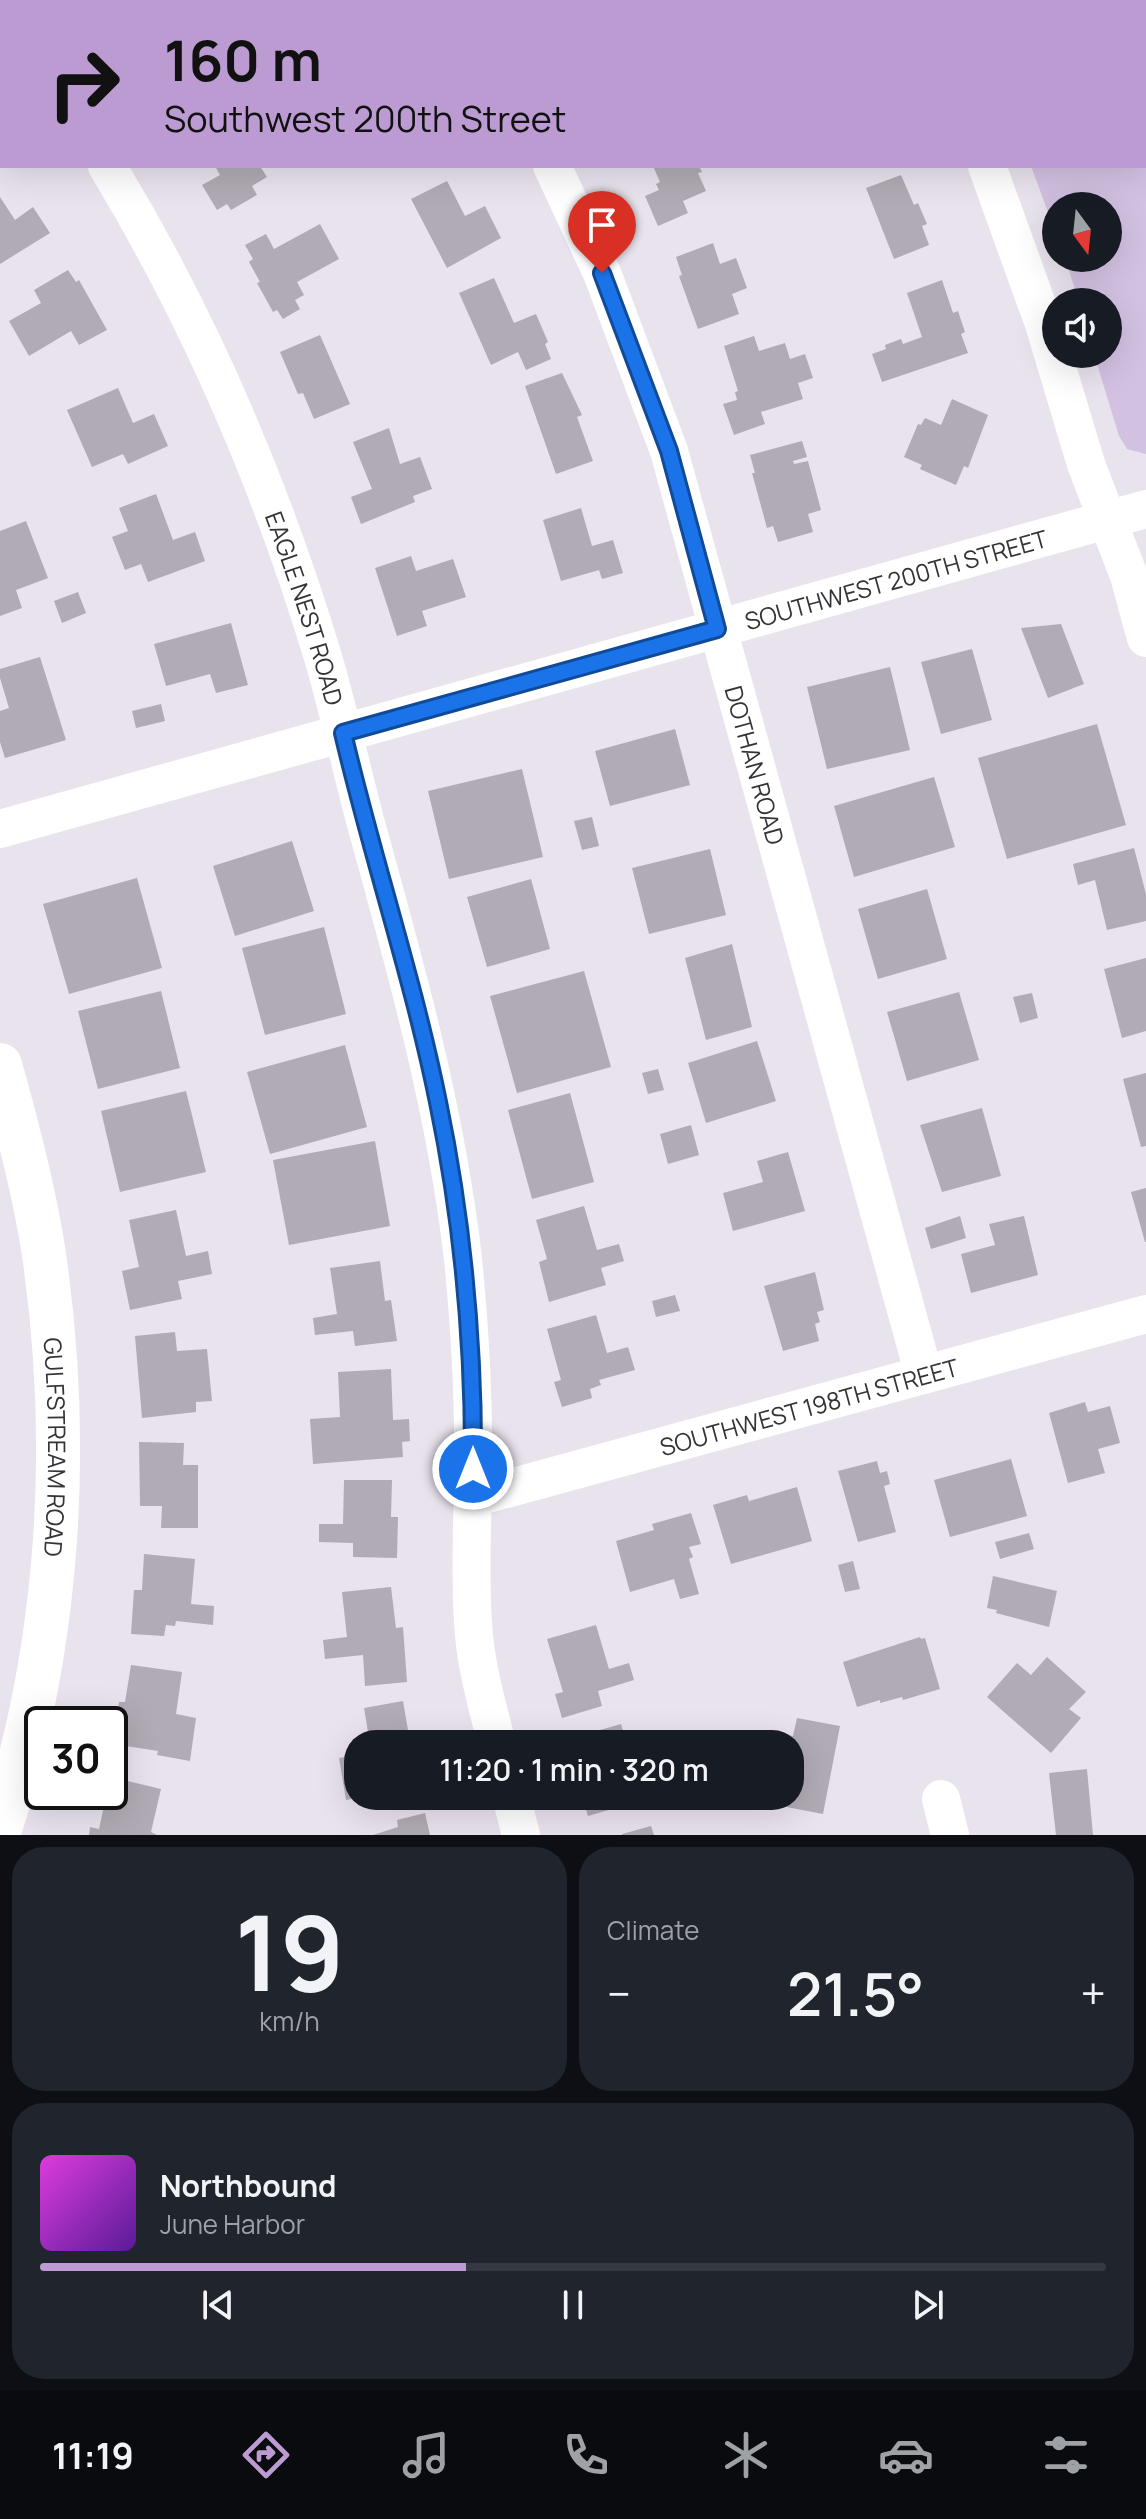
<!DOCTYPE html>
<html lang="en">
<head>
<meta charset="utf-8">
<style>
	:root { --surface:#171b24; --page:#20242c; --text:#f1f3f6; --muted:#9ea1a6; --line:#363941; --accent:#bb9bd1 }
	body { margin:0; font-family:Manrope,sans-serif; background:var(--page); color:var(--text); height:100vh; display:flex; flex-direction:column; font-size:30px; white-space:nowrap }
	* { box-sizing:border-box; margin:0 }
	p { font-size:26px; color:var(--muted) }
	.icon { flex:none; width:44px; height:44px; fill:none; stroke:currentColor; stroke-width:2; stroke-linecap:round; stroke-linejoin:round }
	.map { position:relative; height:1835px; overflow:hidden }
	.sheet { display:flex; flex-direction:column; gap:12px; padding:12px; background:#0d0f14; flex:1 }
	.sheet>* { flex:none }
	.top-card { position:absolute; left:0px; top:0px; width:1146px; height:168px; box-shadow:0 8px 32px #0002; background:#bb9bd1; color:#111; overflow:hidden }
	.needle { width:52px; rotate:165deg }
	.buttons { position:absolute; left:1042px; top:192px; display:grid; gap:16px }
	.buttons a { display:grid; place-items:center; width:80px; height:80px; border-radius:50%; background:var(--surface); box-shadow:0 8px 32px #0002; font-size:40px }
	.speed { position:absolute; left:24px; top:1706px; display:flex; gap:16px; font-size:40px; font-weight:700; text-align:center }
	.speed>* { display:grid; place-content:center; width:104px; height:104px; border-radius:50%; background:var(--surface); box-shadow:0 8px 32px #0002; line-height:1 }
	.speed .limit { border:4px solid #111; border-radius:12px; background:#fff; color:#111 }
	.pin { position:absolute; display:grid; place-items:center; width:68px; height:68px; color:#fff; margin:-82px -34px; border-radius:50% 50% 50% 0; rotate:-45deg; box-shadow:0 0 8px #0007 }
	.pin .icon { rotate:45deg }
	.me { position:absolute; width:88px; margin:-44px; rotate:0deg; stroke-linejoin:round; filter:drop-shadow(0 0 6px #0008) }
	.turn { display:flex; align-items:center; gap:28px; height:168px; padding:0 32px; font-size:36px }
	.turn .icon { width:104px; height:104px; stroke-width:2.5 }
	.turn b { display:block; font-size:56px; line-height:68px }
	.big { font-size:60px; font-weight:600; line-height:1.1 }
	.sheet .card { flex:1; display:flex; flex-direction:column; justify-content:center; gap:12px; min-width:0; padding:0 28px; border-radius:32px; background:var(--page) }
	.sheet .dial { align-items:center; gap:0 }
	.dial b { font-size:104px; line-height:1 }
	.song { display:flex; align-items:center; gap:24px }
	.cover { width:96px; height:96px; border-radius:12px; background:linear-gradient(135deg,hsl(300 70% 55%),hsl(270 70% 35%)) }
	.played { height:8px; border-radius:4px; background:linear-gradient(90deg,var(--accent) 40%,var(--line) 40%) }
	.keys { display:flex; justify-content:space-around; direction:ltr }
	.heat { display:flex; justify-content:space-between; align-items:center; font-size:44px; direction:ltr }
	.sheet .tiles { flex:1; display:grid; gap:12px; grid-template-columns:1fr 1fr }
	.card:last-child { grid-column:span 2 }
	.trip { position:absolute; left:344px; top:1730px; width:460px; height:80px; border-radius:32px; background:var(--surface); box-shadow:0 8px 32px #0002; font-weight:600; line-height:80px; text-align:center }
	.tabs { display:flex; height:128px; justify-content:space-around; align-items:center; background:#090b0e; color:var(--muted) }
	.tabs .icon { width:56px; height:56px }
	.tabs .on { color:var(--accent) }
	.tabs b { font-size:36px; color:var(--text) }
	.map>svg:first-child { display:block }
	.green { fill:#d3c1e2 }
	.building { fill:#b1abb5 }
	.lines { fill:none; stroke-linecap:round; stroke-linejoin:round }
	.minor { stroke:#fff; stroke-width:38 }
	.tertiary { stroke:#fff; stroke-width:44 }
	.route-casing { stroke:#114b97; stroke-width:20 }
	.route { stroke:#1a73e8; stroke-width:14 }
	.labels { text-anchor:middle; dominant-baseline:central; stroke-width:6; stroke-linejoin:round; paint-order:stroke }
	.street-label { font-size:24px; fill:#353337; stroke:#f6f0fb }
</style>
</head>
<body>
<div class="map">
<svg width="1146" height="1835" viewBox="0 0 1146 1835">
	<rect width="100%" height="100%" fill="#e9e3ee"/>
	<path class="green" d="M959,0h187v454l-19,-5 -8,-13 -25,-82h14v-52h-29l-14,-44h43v-52h-52v28l-25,-68h113v-164z"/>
	<g class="building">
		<path d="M215,166h45l7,11 -15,9 5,9 -26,15 -4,-6 -10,6 -15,-25 18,-10z"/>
		<path d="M653,166h46l3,6 -4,1 8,18 -23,10 5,12 -30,13 -13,-30 14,-6 -3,-6 4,-2z"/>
		<path d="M901,175l13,30 4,-2 9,21 -5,2 7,19 -35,14 -28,-71z"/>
		<path d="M447,181l18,35 20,-10 16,32 -54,30 -36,-69z"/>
		<path d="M0,197l15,23 18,-13 17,26 -50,31z"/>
		<path d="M320,224l19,35 -42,23 7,13 -9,5 5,9 -17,10 -6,-9 -4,2 -16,-29 3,-1 -11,-20 4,-3 -8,-14 21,-11 8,15z"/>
		<path d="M713,243l7,21 16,-6 11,30 -15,6 7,20 -41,15 -19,-53 3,-1 -6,-18z"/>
		<path d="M68,270l8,12 3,-2 28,50 -28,15 -8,-14 -42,25 -20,-35 32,-18 -7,-13z"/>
		<path d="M494,278l20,45 22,-9 12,28 -3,2 6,15 -25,11 -8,-18 -27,13 -32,-72z"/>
		<path d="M942,280l11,33 5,-2 7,21 -4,2 7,19 -86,29 -10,-28 14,-5 -1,-4 16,-6 2,5 19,-7 -15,-44z"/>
		<path d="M320,335l30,69 -36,15 -11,-26 -5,1 -18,-42z"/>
		<path d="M754,336l5,15 26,-8 5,16 15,-5 8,24 -15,5 5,16 -42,13 4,12 -31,11 -11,-31 14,-4 -2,-8 3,-1 -14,-45z"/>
		<path d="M562,373l20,42 -5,2 16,44 -37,13 -31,-88z"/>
		<path d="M118,388l15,35 21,-9 14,32 -40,18 -5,-10 -31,13 -25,-57z"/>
		<path d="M952,399l36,16 -20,53 -4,-2 -8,19 -36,-16 2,-4 -18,-8 14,-33 3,1 4,-7 16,7z"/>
		<path d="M389,428l11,36 20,-7 12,32 -19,7 2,6 -54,22 -10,-27 21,-8 -19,-47z"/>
		<path d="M802,441l5,16 -14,4 1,3 14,-3 13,49 -13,4 5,18 -35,10 -5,-16 -6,2 -15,-55h3l-5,-18z"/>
		<path d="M156,494l17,46 22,-8 10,29 -57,21 -7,-18 -16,6 -13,-33 16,-6 -9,-23z"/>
		<path d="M581,508l11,38 21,-6 10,33 -21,6 -3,-9 -38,11 -18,-61z"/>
		<path d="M26,521l22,57 -32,12 6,18 -22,8v-85z"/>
		<path d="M411,556l5,15 37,-12 13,38 -44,14 5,15 -30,10 -22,-68z"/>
		<path d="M78,592l8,21 -24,10 -8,-22z"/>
		<path d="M231,623l17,62 -32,8 -6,-19 -44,12 -12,-42z"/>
		<path d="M1061,624l23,60 -36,14 -27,-70z"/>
		<path d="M972,649l20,71 -51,14 -20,-72z"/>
		<path d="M40,657l26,83 -61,18 -5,-16v-31l9,-3 -9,-30v-9z"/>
		<path d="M890,667l20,83 -83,19 -20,-82z"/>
		<path d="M161,704l4,17 -29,7 -4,-17z"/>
		<path d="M1097,724l29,101 -119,34 -29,-101z"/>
		<path d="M675,729l15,56 -80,21 -15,-55z"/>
		<path d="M522,769l21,88 -94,22 -21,-88z"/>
		<path d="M934,777l21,70 -101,30 -20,-71z"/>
		<path d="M592,817l7,29 -17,4 -8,-29z"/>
		<path d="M292,841l22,70 -79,25 -22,-70z"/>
		<path d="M1134,848l12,46v27l-39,9 -12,-50 -17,5 -5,-21z"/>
		<path d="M710,849l16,66 -77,19 -17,-66z"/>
		<path d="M137,878l25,90 -93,26 -26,-90z"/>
		<path d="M531,879l19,70 -63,18 -20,-70z"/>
		<path d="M927,889l20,70 -69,20 -20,-70z"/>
		<path d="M324,927l22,87 -81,21 -23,-87z"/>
		<path d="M732,944l20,83 -46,13 -21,-82z"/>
		<path d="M1146,958v73l-24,7 -18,-69z"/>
		<path d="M584,971l27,96 -94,26 -27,-97z"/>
		<path d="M161,991l19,77 -82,21 -20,-78z"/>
		<path d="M959,992l20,68 -72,21 -20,-69z"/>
		<path d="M1032,993l6,25 -18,5 -7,-26z"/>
		<path d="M757,1041l19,60 -70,22 -18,-60z"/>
		<path d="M345,1045l22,82 -97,27 -23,-82z"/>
		<path d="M658,1069l6,21 -16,4 -6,-21z"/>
		<path d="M1146,1073v73l-5,1 -18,-68z"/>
		<path d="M186,1091l20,81 -86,20 -19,-81z"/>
		<path d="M570,1093l24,89 -62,17 -24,-89z"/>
		<path d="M982,1108l19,68 -59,16 -22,-67z"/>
		<path d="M691,1125l8,30 -31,9 -8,-30z"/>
		<path d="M375,1141l15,85 -101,19 -16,-85z"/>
		<path d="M788,1152l17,59 -72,20 -10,-38 40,-11 -6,-21z"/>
		<path d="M1146,1188v54h-1l-14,-50z"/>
		<path d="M584,1206l13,44 22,-6 5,17 -23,7 5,17 -57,17 -10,-40 8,-3 -11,-39z"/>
		<path d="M176,1210l10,46 22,-5 4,23 -34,7 4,18 -52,11 -8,-39 17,-4 -10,-47z"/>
		<path d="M960,1216l6,22 -35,11 -6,-21z"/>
		<path d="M1024,1216l14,59 -67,18 -10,-39 34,-9 -6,-21z"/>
		<path d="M380,1261l5,40 6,-1 6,41 -42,5 -2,-15 -38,4 -2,-17 24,-4 -7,-46z"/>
		<path d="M815,1272l9,38 -7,2 3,10 -5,2 4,17 -36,10 -19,-65z"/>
		<path d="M675,1295l5,16 -24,6 -4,-16z"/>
		<path d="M596,1315l11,38 21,-6 7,23 -36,10 2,5 -11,4 2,9 -30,9 -8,-25 7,-2 -14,-51z"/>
		<path d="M175,1332l2,19 30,-2 5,52 -16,1v10l-54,6 -7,-82z"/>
		<path d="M391,1369l2,51 16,-1 1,22 -8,1 1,15 -90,7 -3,-45 30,-2 -2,-45z"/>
		<path d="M1085,1402l3,10 22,-6 10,37 -22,6 7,24 -37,10 -19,-70z"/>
		<path d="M139,1442l45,1 -1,22h15v63h-37l1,-22h-22z"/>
		<path d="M1011,1459l16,57 -77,21 -16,-57z"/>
		<path d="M877,1461l3,12 7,-2 3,13 -6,2 12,46 -38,10 -20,-71z"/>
		<path d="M344,1480h48l-1,37h7l-1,41 -44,-1v-14l-34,-1v-18h24z"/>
		<path d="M797,1487l15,54 -81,23 -18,-59 34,-10 2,6z"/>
		<path d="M691,1513l10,31 -12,3 4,10 -4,2 10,35 -19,5 -6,-20 -44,13 -14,-51 38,-11 -2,-6z"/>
		<path d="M1029,1533l5,16 -34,10 -5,-17z"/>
		<path d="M144,1554l51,5 -4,45 23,2 -1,19 -37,-4 -1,5 -9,-1 -2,11 -33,-2 3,-44h8z"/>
		<path d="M853,1561l7,28 -15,3 -7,-27z"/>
		<path d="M993,1576l64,15 -8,36 -53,-14 1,-3 -10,-2z"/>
		<path d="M391,1587l5,41 7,-1 4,55 -42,4 -2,-31 -38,4 -2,-19 24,-3 -5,-45z"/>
		<path d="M596,1625l13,44 20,-6 5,17 -36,11 4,15 -40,12 -7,-24 8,-2 -16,-53z"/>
		<path d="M920,1637l1,2 4,-1 15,51 -37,11 -1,-3 -22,6v-3l-23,7 -14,-45z"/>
		<path d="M1047,1657l39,35 -17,17 12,9 -30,35 -64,-56 30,-34 14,12z"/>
		<path d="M131,1665l51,7 -6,42 20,4 -6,43 -33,-6 1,-4 -45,-7 6,-42h6z"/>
		<path d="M403,1701l6,35 7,-1 2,9h-48l-6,-36z"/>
		<path d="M797,1718l43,8 -17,88 -62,-12 1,-6h28v-52h-17l2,-11 18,3z"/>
		<path d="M621,1724l6,20h-53l-2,-6z"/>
		<path d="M358,1755v43l-12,2 -7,-42z"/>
		<path d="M1087,1769l6,66h-37l-7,-62z"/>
		<path d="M111,1777l50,12 -10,43 6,3h-68l1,-8 9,2 8,-37h3z"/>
		<path d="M582,1796h34l3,11 -31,9z"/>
		<path d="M425,1813l5,22h-57l25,-8 -1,-7z"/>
		<path d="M651,1826l3,9h-32v-1z"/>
	</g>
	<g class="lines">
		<g class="minor">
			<path d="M462,0l1,2"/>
			<path d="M913,0l1,2"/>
			<path d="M0,13l2,3"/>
			<path id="s1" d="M107,166c94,155 166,324 218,498 15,53 27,107 41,160 40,144 80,287 97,435 6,61 10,121 10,182 1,60 -4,121 0,182 2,40 14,82 24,121"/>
			<path id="s2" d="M552,166l50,107 67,178 255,924"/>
			<path d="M987,166l57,158 42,140 43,112 17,62"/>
			<path id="s3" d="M0,829l1146,-320"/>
			<path id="s4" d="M473,1498l673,-184"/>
			<path d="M511,1796l10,39"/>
			<path d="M941,1799l9,36"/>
		</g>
		<path class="tertiary" id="s5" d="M0,1065c17,60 33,121 43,183 29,193 17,395 -43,581"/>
	</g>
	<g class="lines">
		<defs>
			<path id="route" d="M473,1469c1,-123 -10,-246 -35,-367 -25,-124 -66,-245 -95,-369l374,-104 -48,-178 -67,-178"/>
		</defs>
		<use href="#route" class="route-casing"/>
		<use href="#route" class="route"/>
	</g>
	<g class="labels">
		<g class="street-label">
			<text stroke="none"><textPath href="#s3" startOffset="930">SOUTHWEST 200TH STREET</textPath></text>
			<text stroke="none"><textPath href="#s1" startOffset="486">EAGLE NEST ROAD</textPath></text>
			<text stroke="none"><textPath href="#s2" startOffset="634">DOTHAN ROAD</textPath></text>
			<text stroke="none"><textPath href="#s4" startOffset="348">SOUTHWEST 198TH STREET</textPath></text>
			<text stroke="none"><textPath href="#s5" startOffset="388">GULFSTREAM ROAD</textPath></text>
		</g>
	</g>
</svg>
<div class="buttons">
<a><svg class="needle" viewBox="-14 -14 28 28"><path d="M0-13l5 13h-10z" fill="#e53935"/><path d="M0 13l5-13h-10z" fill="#9ea1a6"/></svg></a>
<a><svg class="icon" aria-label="sound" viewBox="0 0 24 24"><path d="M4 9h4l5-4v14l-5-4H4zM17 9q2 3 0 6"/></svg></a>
</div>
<div class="speed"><div class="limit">30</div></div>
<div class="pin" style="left:602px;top:273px;background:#d93025"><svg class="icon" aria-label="arrive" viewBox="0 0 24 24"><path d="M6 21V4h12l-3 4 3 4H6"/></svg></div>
<svg class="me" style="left:473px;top:1469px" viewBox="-20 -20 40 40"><circle r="17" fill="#1a73e8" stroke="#fff" stroke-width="3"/><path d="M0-11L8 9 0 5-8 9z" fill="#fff"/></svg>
<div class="trip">11:20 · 1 min · 320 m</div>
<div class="top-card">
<div class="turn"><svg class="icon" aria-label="right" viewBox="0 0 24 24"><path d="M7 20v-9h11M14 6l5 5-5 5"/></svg><div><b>160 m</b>Southwest 200th Street</div></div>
</div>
</div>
<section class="sheet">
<div class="tiles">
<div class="card dial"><b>19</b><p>km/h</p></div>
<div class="card"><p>Climate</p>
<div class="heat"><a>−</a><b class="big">21.5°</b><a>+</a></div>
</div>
<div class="card">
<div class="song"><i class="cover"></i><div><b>Northbound</b><p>June Harbor</p></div></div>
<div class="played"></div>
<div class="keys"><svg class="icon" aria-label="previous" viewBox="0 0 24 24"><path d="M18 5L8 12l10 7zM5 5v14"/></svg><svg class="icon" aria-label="pause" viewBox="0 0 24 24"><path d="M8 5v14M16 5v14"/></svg><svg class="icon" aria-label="next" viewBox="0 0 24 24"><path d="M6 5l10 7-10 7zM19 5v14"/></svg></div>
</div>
</div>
</section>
<nav class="tabs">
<b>11:19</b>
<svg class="icon on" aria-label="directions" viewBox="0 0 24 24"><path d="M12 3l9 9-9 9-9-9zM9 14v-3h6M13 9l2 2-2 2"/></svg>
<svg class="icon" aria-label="music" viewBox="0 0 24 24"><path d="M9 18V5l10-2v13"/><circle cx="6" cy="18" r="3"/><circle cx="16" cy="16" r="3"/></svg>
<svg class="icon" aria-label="phone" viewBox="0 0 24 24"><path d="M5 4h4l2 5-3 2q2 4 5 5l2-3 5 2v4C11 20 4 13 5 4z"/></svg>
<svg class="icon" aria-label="climate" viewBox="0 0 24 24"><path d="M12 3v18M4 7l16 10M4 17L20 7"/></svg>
<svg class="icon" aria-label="car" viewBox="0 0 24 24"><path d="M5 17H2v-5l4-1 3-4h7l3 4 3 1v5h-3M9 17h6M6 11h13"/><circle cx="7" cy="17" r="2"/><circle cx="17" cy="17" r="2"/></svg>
<svg class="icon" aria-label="filters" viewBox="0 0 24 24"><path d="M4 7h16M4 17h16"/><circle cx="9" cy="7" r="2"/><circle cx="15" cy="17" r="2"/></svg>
</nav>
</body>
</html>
